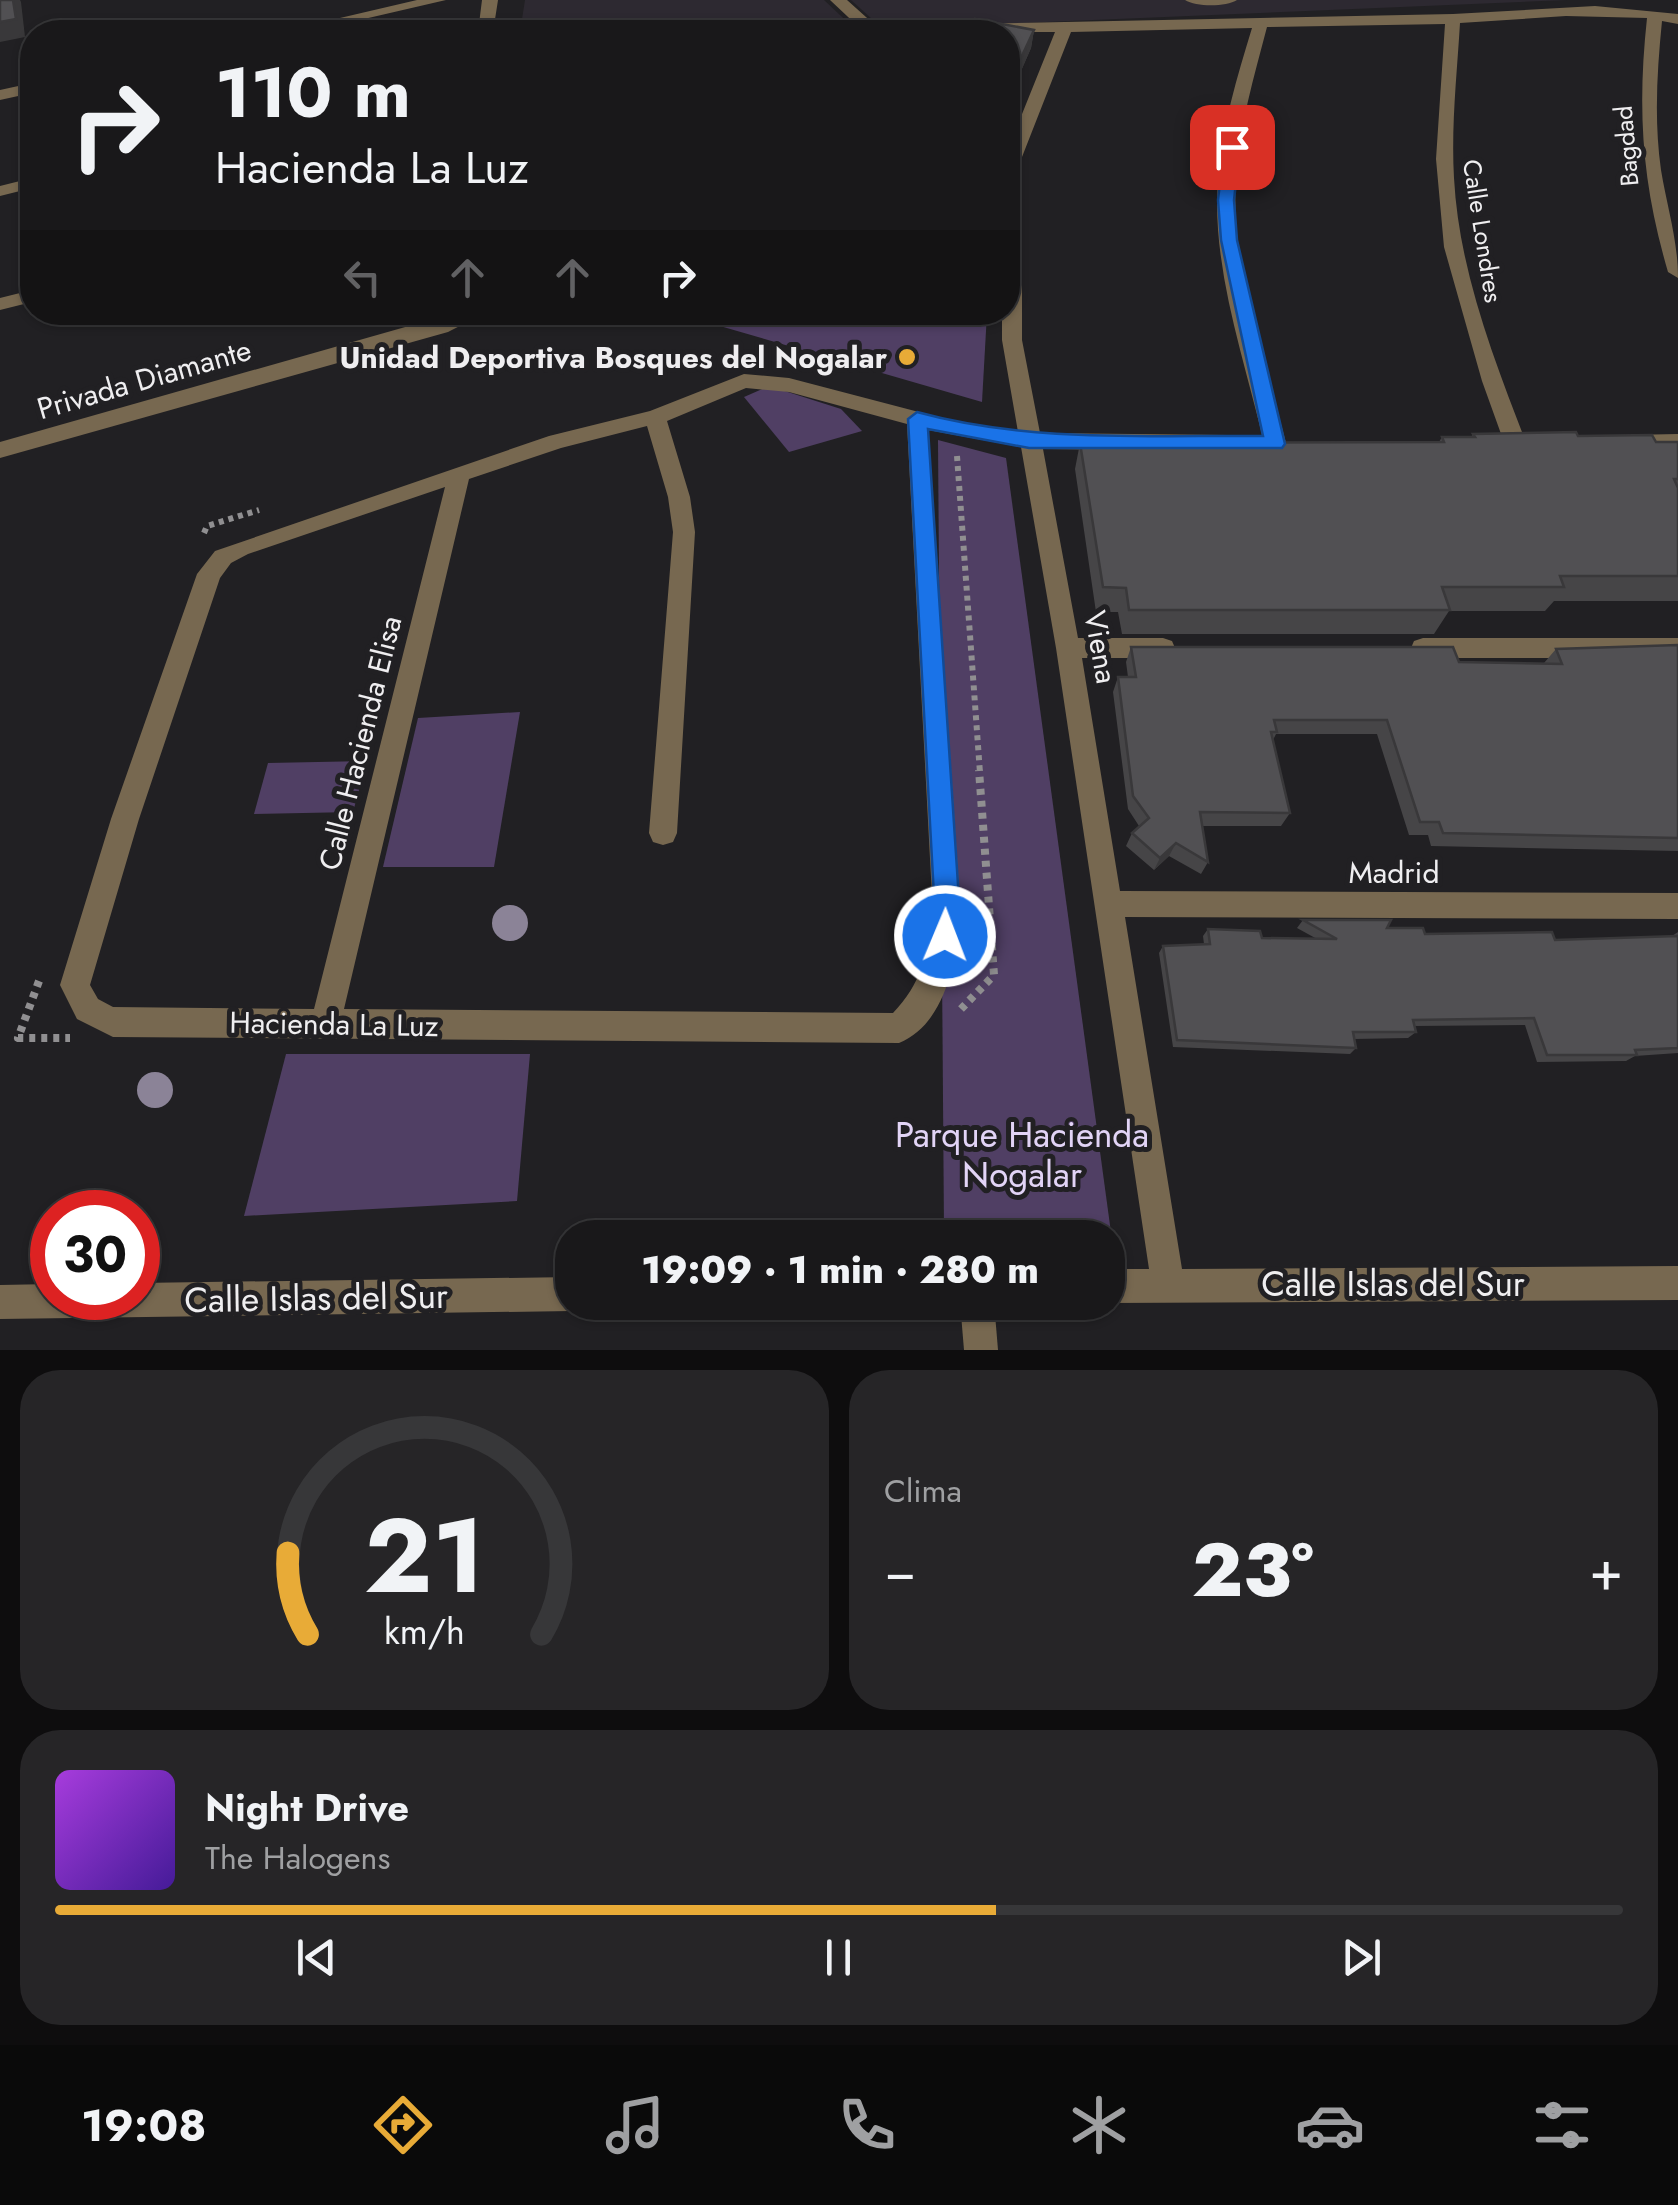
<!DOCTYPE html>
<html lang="es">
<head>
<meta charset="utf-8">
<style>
	:root { --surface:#19181a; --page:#262527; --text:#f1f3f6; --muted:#9fa0a2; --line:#373739; --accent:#e8ab37 }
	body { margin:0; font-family:Jost,sans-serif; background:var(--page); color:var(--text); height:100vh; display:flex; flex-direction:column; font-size:38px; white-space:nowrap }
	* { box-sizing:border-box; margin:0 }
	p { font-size:32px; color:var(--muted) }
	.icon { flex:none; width:55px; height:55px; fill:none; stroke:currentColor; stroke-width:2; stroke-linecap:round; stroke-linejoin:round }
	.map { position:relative; height:1350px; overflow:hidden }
	.panel { display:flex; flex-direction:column; gap:20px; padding:20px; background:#0e0d0e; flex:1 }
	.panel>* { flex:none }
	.top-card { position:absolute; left:20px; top:20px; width:1000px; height:305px; border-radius:40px; box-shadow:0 2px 8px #0004,0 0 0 2px var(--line); background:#19181a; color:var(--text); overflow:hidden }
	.speed { position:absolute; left:30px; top:1190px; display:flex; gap:20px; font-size:50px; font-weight:700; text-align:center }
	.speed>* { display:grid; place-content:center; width:130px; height:130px; border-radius:50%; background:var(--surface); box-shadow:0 2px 8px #0004,0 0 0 2px var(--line); line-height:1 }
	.speed .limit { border:15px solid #d22; background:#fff; color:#111 }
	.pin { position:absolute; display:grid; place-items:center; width:85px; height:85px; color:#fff; margin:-42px; border-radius:20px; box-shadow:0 5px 15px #0006 }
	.me { position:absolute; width:110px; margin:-55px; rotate:1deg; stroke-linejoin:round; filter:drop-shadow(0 0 8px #0008) }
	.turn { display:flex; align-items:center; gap:35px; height:210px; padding:0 30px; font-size:45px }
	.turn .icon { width:130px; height:130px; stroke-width:2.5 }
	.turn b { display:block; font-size:70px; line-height:85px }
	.lanes { display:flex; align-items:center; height:95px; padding:0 30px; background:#0003; justify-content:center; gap:50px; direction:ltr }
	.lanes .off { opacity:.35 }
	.big { font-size:75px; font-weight:800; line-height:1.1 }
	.panel .tile { flex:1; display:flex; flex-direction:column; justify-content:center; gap:15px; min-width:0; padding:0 35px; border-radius:40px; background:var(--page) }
	.panel .dial { align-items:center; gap:0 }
	.dial svg { height:260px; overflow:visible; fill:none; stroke:var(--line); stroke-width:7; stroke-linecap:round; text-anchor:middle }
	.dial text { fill:var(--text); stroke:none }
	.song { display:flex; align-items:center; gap:30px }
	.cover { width:120px; height:120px; border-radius:15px; background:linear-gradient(135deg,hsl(280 70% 55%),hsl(260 70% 35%)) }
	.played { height:10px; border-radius:5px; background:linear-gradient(90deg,var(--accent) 60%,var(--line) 60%) }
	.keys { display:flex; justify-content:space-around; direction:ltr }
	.heat { display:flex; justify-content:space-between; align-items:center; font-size:55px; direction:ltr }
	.panel .tiles { flex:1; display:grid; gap:20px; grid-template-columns:1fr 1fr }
	.tile:last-child { grid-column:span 2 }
	.trip { position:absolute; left:555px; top:1220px; width:570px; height:100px; border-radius:40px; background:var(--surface); box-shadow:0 2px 8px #0004,0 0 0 2px var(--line); font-weight:800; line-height:100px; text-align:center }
	.tab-bar { display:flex; height:160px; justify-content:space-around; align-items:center; background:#0a0a0a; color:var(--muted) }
	.tab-bar .icon { width:70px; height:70px }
	.tab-bar .current { color:var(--accent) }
	.tab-bar b { font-size:45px; color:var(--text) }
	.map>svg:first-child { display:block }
	.built { fill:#2d2931 }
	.green { fill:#503f64 }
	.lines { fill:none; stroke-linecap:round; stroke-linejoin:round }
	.path-far1 { stroke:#908f91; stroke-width:6; stroke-dasharray:5 5; stroke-linecap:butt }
	.path { stroke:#908f91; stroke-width:8; stroke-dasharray:6 6; stroke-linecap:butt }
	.service { fill:#776850; fill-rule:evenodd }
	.minor { fill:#776850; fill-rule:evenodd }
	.tree { fill:#8b8397 }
	.wall { fill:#464547 }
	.shaded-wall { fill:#39383a }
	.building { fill:#515053; stroke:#39383a; stroke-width:2.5 }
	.route { fill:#1a73e8; stroke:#114b97; stroke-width:2.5 }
	.poi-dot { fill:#e8ab37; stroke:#212023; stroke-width:4 }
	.labels { text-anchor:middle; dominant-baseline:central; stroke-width:10; stroke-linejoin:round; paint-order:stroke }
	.far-street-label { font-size:25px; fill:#efeef0; stroke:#212023 }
	.poi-label { font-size:30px; font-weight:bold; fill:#efeef0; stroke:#212023; text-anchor:end }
	.street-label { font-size:30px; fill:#efeef0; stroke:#212023 }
	.near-park-label { font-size:35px; fill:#e2d4f6; stroke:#212023 }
	.near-street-label { font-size:35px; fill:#efeef0; stroke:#212023 }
</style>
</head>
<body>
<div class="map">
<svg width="1678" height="1350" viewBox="0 0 1678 1350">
	<rect width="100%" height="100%" fill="#212023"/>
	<g class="built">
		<path d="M525,0h299l34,32h-338z"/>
		<path d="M851,0h716l-684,29z"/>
	</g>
	<g class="green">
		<path d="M675,313h312l-5,89z"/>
		<path d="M769,386l72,23 21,22 -73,21 -45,-55z"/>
		<path d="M938,440l68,18 106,782 -168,-11z"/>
		<path d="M520,712l-26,155h-111l35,-149z"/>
		<path d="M367,761l-14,51 -99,2 14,-51z"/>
		<path d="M286,1054h244l-13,147 -273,15z"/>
	</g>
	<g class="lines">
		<g class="path-far1">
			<path d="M957,456l23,317"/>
			<path d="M204,533l3,-7 52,-16"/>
		</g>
		<g class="path">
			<path d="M39,981l-21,57h52"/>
			<path d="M961,1009l33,-34 -15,-205"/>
		</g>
		<path class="service" d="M1185,0h52c-11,7 -41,7 -52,0z"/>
		<g class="minor">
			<path d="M417,0h29l-138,32h-28z"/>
			<path d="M482,0h16l-5,32h-15z"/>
			<path d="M830,0h17l29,26 577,-12 142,-8 83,8v10l-16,-3c-5,50 -8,99 -1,149 6,37 17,70 17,108l-10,-6c-26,-89 -31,-161 -21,-254l-81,-2 -106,7c-3,51 -9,103 -6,155 5,93 40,181 73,267l-11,8 -11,-8 -23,-64 -38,-134 -8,-88 9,-135 -178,3c-13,50 -28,100 -31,151 -6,90 28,179 50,265l-3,5h-16l-3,-5c-20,-86 -53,-176 -46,-265 4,-51 19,-101 34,-150l-181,4 -49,125v183l18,93 188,2 11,8 -11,8 -185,-2 35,189h85l9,3 3,7 -3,7 -9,3h-81l38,233 558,2v26l-553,-2 57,352 496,-3v34l-570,3 -1,-1 1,-33h41l-93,-621 -35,-201 -93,-17 33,485c-5,44 -15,109 -62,128l-786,-6 -36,-18 -17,-34 51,-166 86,-245 18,-23 334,-115 101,-25 94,-37 45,4 168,44 61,10 -16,-92v-28h6v-163l47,-117h-191zM746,388l43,4 118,32 26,491c-5,39 -12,69 -40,98l-549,-4 125,-530 92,-31 86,-22 21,71 5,35 -24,301 4,9 10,3 10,-3 4,-9 18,-301 -5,-35 -23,-76zM445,487l-131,522 -201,-2 -15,-8 -8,-14 49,-166 81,-241 11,-15 17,-9z"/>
			<path d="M32,83v10l-32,7v-10z"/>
			<path d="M32,178v10l-32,8v-10z"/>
			<path d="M32,290v12l-32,8v-12z"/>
			<path d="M458,312h29l-39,20 -448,126v-16z"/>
			<path d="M1678,434v16l-50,1 -11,-8 11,-8z"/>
			<path d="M1423,638h255v20h-255l-9,-3 -3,-7 3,-7z"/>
			<path d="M572,1277v25h13l-13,9 -572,8v-34l52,-1v14h86v-15z"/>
			<path d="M960,1302h34l4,48h-34z"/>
		</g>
	</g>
	<g class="tree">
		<circle cx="510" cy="923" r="18"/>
		<circle cx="155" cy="1090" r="18"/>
	</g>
	<g class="wall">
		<path d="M1034,30l-3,18 -18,41 -5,-1v-56z"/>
		<path d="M1473,434l105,2 78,6h22v159h-124l-9,10h-96l-15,23h-312l-4,-22h-22l-21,-143 5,-26 359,-1 3,-5h29z"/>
		<path d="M1678,645v206l-247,-5 -3,-11h-19l-32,-101h-101l-3,6 17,73 -9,13h-79l6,36 -7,12 -32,-18 -15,14 -28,-24 6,-13 7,-7 -11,-17 -15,-117 5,-15h10l-2,-15 5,-15 328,15 85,1 12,-14z"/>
		<path d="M1303,920l84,8 38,6 130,6 117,-4 6,-4v121l-43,3 -9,5 -89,1 -12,-37 -111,1 2,6 -8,6 -54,1 2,9 -6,6 -177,-7 -14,-94 4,-7 41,-2 -1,-8 5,-7 54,9 55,1 -20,-11z"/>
	</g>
	<g class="shaded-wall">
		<path d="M13,0h7l1,2 4,35 -25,5v-20z"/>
		<path d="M1034,30l-3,18 -18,41 2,-18z"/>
		<path d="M1176,843l-7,13 -15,14 6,-12z"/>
	</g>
	<g class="building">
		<path d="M0,0h13l3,19 -16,3z"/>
		<path d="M975,19l59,11 -19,41 -7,-1v-38h-39z"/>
		<path d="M1576,432l2,4 74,-1 4,7h22v37h-4l4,9v88h-118l4,11h-122l8,23h-321l-3,-22 -23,-1 -23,-144 364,-1 -2,-5h33l-2,-3z"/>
		<path d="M1678,645v193l-235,-5 -4,-11h-19l-33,-102h-113l3,12h-6l19,81 -90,-1 8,50 -32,-19 -16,15 -28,-25 17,-15 -16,-22 -15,-119h18l-5,-30h322l6,15 103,2 -6,-15z"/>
		<path d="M1303,920h88l-4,8h36l2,6 127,-2 3,8 123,-4v112l-43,2 2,5h-90l-13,-37 -121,2 3,12h-63l3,16 -179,-8 -14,-94 47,-2 -2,-15 52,2 2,7 75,1z"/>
	</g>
	<path class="route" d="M1232,143l8,4 -6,53 3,40 48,204 -3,4h-253l-101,-19 32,486 -6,29 -9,4 -10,-4 -3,-8 3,-21 -27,-496 9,-7c113,31 231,23 346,24l-42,-196 -3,-40 6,-53z"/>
	<circle class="poi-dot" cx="907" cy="357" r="10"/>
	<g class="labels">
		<g class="far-street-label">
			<text transform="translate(1626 146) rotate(-95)">Bagdad</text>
			<text transform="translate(1483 231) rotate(81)">Calle Londres</text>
		</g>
		<g class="poi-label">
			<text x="887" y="357">Unidad Deportiva Bosques del Nogalar</text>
		</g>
		<g class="street-label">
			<text transform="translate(144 379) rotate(-16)">Privada Diamante</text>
			<text transform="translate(1101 647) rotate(80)">Viena</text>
			<text transform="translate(360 743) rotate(-76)">Calle Hacienda Elisa</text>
			<text x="1394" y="872">Madrid</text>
			<text transform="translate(334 1024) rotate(1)">Hacienda La Luz</text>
		</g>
		<g class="near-park-label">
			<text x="1022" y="1135">Parque Hacienda<tspan x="1022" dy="40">Nogalar</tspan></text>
		</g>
		<g class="near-street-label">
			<text x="1393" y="1284">Calle Islas del Sur</text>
			<text transform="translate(316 1298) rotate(-1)">Calle Islas del Sur</text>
		</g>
	</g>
</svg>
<div class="speed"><div class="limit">30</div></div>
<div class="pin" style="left:1232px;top:147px;background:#d93025"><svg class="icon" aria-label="arrive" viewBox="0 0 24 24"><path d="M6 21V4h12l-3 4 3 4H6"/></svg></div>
<svg class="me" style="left:945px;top:936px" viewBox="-20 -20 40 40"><circle r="17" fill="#1a73e8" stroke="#fff" stroke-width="3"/><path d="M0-11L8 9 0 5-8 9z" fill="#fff"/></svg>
<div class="trip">19:09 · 1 min · 280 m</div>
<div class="top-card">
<div class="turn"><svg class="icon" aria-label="right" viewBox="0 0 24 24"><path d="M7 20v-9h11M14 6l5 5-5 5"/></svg><div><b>110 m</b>Hacienda La Luz</div></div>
<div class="lanes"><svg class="icon off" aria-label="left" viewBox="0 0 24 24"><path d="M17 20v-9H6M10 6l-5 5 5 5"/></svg><svg class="icon off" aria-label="ahead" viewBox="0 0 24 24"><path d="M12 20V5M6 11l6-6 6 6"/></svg><svg class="icon off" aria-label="ahead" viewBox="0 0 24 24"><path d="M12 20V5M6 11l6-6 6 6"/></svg><svg class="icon" aria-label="right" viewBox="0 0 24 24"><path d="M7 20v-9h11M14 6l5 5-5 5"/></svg></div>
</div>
</div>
<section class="panel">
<div class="tiles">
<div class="tile dial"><svg viewBox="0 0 100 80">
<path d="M14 69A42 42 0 1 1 86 69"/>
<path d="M14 69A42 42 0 0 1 8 44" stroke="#e8ab37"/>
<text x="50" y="56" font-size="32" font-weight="700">21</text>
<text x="50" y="72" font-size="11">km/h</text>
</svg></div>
<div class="tile"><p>Clima</p>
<div class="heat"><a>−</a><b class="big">23°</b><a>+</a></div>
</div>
<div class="tile">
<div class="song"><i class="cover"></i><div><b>Night Drive</b><p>The Halogens</p></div></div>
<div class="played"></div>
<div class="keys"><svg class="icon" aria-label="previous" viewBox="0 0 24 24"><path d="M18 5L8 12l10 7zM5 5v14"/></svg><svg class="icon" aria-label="pause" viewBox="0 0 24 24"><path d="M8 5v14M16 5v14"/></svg><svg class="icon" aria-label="next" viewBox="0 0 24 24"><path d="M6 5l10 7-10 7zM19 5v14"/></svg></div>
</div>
</div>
</section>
<nav class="tab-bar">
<b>19:08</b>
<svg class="icon current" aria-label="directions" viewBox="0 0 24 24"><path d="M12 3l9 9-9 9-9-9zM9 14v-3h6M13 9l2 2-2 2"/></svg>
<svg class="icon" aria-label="music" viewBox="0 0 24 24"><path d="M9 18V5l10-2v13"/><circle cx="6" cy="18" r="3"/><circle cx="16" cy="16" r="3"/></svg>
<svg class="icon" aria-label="phone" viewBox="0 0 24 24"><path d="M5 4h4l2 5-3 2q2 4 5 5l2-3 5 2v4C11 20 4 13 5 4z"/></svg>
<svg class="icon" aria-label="climate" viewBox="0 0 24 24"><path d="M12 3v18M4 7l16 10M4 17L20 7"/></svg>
<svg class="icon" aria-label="car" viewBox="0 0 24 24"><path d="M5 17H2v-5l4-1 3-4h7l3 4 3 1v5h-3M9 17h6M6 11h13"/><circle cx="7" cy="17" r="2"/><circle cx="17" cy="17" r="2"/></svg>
<svg class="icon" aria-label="filters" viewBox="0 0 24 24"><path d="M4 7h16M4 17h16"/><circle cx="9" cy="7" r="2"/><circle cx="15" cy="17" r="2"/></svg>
</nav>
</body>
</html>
